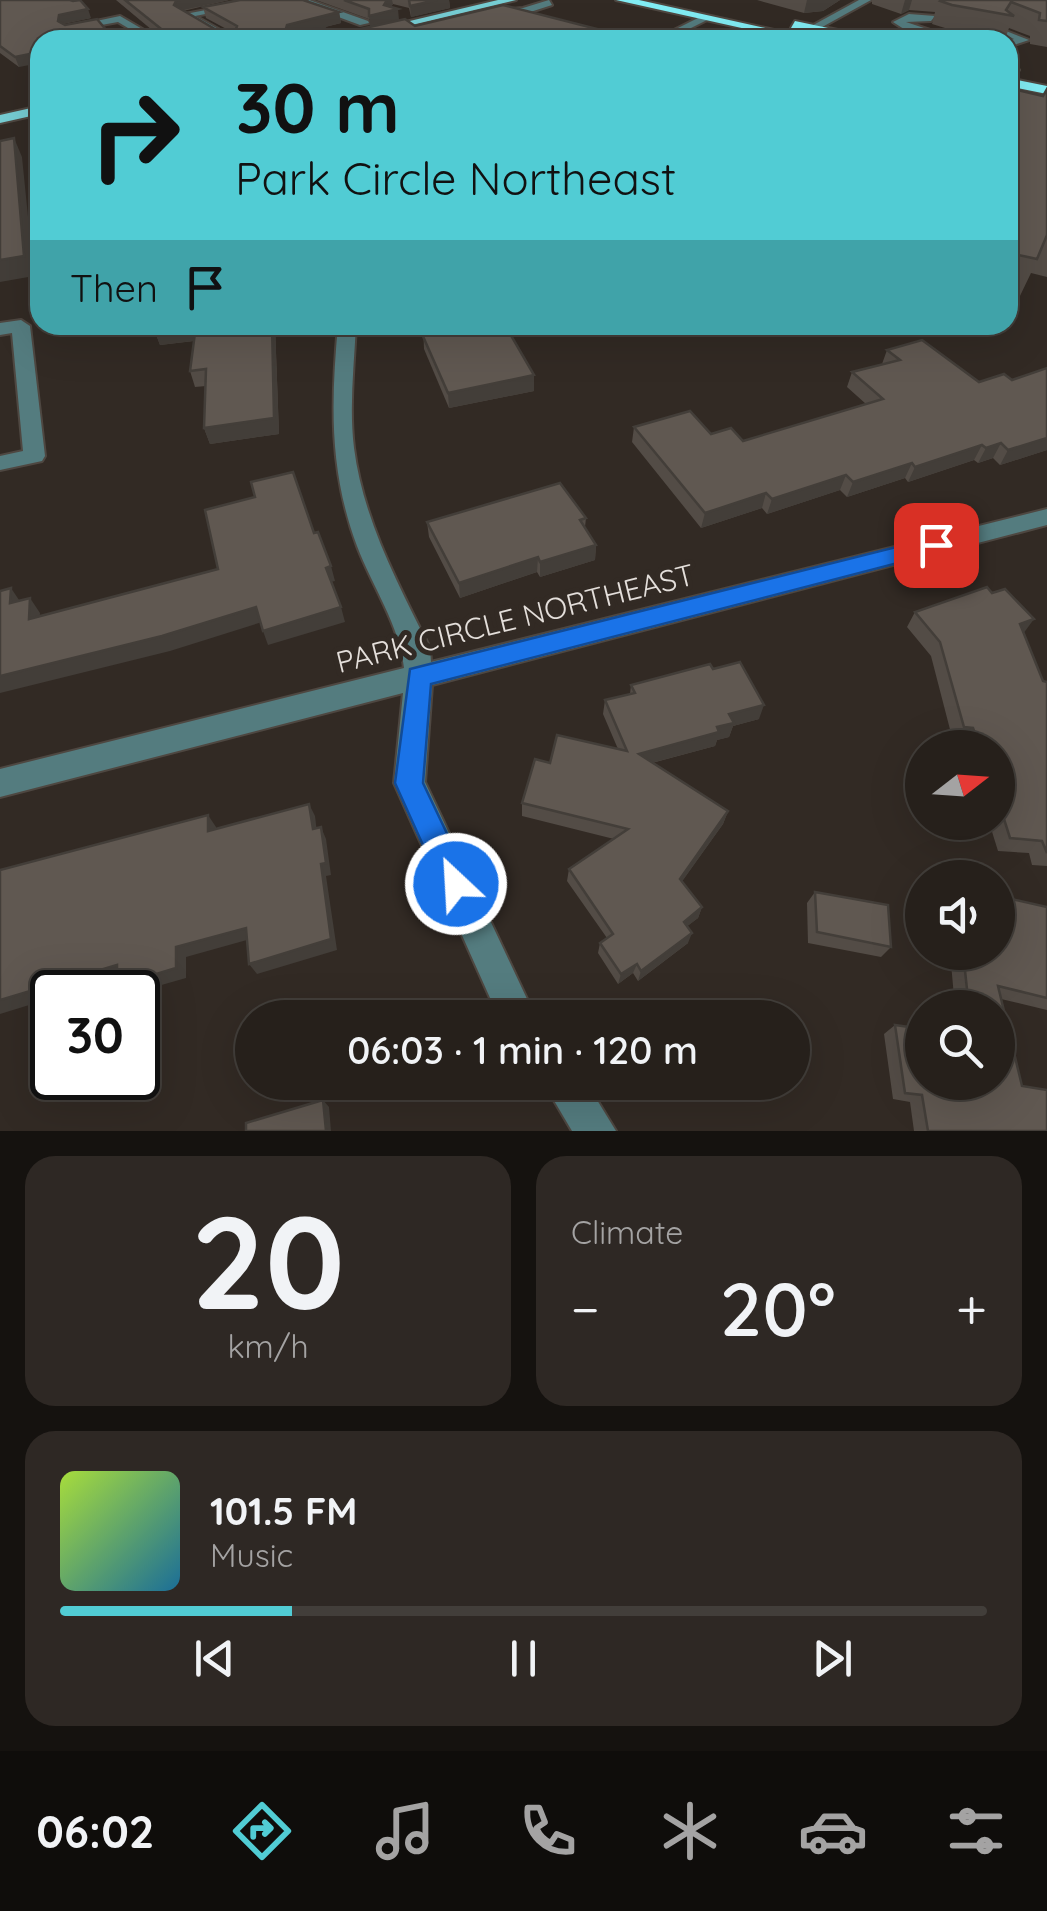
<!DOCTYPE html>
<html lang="en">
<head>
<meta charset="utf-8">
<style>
	:root { --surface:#26201b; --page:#2e2824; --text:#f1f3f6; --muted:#a4a3a3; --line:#423e3a; --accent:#51ccd4 }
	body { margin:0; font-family:Quicksand,sans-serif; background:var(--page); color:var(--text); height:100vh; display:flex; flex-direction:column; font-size:38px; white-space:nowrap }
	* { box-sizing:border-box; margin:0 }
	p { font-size:32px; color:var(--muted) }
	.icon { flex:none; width:55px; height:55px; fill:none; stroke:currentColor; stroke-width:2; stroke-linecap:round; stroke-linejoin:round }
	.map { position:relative; height:1131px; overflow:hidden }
	.details { display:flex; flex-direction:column; gap:25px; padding:25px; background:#15120f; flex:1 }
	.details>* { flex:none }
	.hud { position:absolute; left:30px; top:30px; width:988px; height:305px; border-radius:30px; box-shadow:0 10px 40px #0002,0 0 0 2px var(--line); background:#51ccd4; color:#111; overflow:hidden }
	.needle { width:65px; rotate:73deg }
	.tools { position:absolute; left:905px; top:730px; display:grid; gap:20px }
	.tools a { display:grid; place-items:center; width:110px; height:110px; border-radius:50%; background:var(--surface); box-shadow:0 10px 40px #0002,0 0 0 2px var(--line); font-size:50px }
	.speed { position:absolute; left:30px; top:970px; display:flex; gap:20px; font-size:50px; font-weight:700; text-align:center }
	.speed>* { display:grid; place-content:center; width:130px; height:130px; border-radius:50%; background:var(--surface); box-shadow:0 10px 40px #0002,0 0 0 2px var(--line); line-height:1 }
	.speed .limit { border:5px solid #111; border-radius:15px; background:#fff; color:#111 }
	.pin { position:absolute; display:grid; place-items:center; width:85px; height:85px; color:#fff; margin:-42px; border-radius:20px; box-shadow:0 5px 15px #0006 }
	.me { position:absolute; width:110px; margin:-55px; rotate:335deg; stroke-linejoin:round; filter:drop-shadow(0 0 8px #0008) }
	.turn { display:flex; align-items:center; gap:35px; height:210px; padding:0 40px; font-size:45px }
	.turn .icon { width:130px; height:130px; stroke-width:2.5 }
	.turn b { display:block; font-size:70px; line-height:85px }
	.then { display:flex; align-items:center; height:95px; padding:0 40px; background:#0003; gap:20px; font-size:38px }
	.big { font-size:75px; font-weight:600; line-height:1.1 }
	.details .tile { flex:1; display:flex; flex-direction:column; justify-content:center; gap:15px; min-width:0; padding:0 35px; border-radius:30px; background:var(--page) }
	.details .dial { align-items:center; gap:0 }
	.dial b { font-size:130px; line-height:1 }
	.song { display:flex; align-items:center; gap:30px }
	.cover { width:120px; height:120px; border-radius:15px; background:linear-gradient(135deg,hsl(80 70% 55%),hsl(200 70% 35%)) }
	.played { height:10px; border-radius:5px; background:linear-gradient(90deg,var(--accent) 25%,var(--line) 25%) }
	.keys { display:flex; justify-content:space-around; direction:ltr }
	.heat { display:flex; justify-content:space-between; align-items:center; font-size:55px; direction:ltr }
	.details .tiles { flex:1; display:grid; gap:25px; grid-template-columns:1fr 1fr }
	.tile:last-child { grid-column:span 2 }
	.trip { position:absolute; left:235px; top:1000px; width:575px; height:100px; border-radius:50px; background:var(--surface); box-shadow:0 10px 40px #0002,0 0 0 2px var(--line); font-weight:600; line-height:100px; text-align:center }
	.menu { display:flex; height:160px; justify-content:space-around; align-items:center; background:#0f0d0b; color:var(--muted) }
	.menu .icon { width:70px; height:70px }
	.menu .selected { color:var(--accent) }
	.menu b { font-size:45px; color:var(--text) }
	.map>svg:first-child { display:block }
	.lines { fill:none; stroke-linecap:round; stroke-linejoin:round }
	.minor-casing { stroke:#4e4741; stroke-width:4 }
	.major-casing { stroke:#4e4741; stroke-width:4 }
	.highway-casing { stroke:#4e4741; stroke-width:4 }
	.minor { fill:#547c7f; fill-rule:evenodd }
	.major { fill:#76cdd3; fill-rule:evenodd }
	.highway { fill:#82edf4; fill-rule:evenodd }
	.wall { fill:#534c46 }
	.shaded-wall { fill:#433e39 }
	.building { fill:#605851; stroke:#433e39; stroke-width:2.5 }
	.route { fill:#1a73e8; stroke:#114b97; stroke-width:2.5 }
	.labels { text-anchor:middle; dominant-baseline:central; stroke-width:10; stroke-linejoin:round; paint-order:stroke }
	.street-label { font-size:30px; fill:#e4dfdb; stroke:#322a24 }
</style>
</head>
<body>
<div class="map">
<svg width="1047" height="1131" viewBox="0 0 1047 1131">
	<rect width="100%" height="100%" fill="#322a24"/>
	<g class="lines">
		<defs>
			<g id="minor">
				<path d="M309,0l59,21 1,2 -9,2 -54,-20z"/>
				<path d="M549,0l3,5 -28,9 -36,-3 35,-3z"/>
				<path d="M859,0h12l-56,31 -9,-2z"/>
				<path d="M237,4v4l-42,8 43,24h-13l-45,-25z"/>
				<path d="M909,14l26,2 -4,5 -25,1 54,18 -53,-9 -14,-9z"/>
				<path d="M120,16l41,24h-13l-30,-18 -50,9 -5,-3z"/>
				<path d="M702,16l9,2 -30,15 -9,-2z"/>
				<path d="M1001,29l28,11 -21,7v-6l6,-2 -13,-6z"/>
				<path d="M1008,66l9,2 2,2 -11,2z"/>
				<path d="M21,320l9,6 15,130 -3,5 -42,9v-14l23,-5 -11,-118 -12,2v-12z"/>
				<path d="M338,325h18c-2,41 -7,82 -2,123 9,71 44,136 76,200l1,14 616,-153v16l-615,160 -7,97 111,236h-37l-105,-235 9,-90 -403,104v-28l404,-101c-4,-42 -32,-82 -47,-122 -28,-75 -26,-143 -19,-221z"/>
				<path d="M543,1082h43l30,49h-44z"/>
			</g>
			<g id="major">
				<path d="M498,0h18l-167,40h-19z"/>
				<path d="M40,106v8l-40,9v-8z"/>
			</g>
			<g id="highway">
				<path d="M616,0h23l180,40h-24z"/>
				<path d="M795,21l71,15 6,4h-24l-57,-12z"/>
				<path d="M1008,78l39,8v8l-39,-8z"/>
			</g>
		</defs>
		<use href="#minor" class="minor-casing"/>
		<use href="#major" class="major-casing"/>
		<use href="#highway" class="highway-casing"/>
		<use href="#minor" class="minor"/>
		<use href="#major" class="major"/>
		<use href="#highway" class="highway"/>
	</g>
	<g class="wall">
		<path d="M0,0l91,18 -28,6 49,13 1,3h-73l-21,27 -19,-14z"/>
		<path d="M116,0h113l-46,11 37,21h12l-26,-14 -3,-11 136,5 2,11 -24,6 11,3h19l68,-6 225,14h-476z"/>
		<path d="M316,0h133l1,8 -39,9 -2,-9 -16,-4 -2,3 8,13 -30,-1z"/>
		<path d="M757,0h83l-17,11 -19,2z"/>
		<path d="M872,0h175v47l-17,-3v-8l-21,-8 -4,11 -60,-11 -13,-4 3,-12 -26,-2 -8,4 -29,-10z"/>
		<path d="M1008,88l35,8 4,-7v188l-16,-4 -12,25 -11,-3z"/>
		<path d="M154,325h121l4,109 -69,10 -6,-16 2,-42 -11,1 -5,-16 4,-30 -34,4 -6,-16z"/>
		<path d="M423,325l111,66 -85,17 -25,-59z"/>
		<path d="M887,350l160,100 -47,15 -7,-7 -15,5 -4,-3 -66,22 -3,-4 -58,19 -7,-7 -73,24 -5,-6 -61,20 -69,-86 2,-15 77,7 32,7 123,-37 -19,-17 5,-15 30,-8z"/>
		<path d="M586,518l-1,9 11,18 -1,15 -55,17 -3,-5 -77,26 -31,-61 -2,-15z"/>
		<path d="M915,612l109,21 19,48 4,1v184l-15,-1 -3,-12 -31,-2 -9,-29h9v-74h-33l-2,-6 -10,-1 -22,-85 -24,-29z"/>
		<path d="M713,669l46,50 -26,7 -4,11 -12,3 -2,6 -63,17 76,48 -5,13 -41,57 20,26 -4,11 -11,8 1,17 -50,38 -5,-8 -15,11 -20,-31 2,-10 7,-5 -40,-57 2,-12 45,-30 -92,-23v-13l28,-40 68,-14 -15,-35 2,-14 25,-6 1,-9z"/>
		<path d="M815,892l76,55 -10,10 -73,-14 -1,-40z"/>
		<path d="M1047,907v103l-46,-11 21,87 25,45h-133l-4,-29 -17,-3 -9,-65 11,-9 13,2 7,-5 7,60 76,-74h-43l-5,-56h48z"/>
	</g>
	<g class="shaded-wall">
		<path d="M180,0h49l-50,11 -5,-6 2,-4z"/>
		<path d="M387,0h5l1,4 -5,7 10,-2 1,11 -29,7 -1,-11 15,-11z"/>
		<path d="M437,0h12l1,8 -39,9 -1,-11z"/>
		<path d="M807,0h33l-17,11 -19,2z"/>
		<path d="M905,0h7l-3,10 -8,4z"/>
		<path d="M88,9l3,9 -29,6 -4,-3 1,-6z"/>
		<path d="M339,12l2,11 -52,13 -4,-4 2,-7z"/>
		<path d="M40,52v11l-21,4 -4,-10z"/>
		<path d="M14,138l8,19 12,119 -34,6v-22z"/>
		<path d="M186,325h10l5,15 -41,5 -6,-16z"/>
		<path d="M272,325h3l4,109 -69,10 -6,-16z"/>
		<path d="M534,375v16l-85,17 -1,-15z"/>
		<path d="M1047,438v12l-47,15 8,-15z"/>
		<path d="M1001,443l-8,15 -15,5 8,-15z"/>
		<path d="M982,445l-8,15 -66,22 7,-15z"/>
		<path d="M912,463l-7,15 -58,19 6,-15z"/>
		<path d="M846,475l-6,15 -73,24 5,-15z"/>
		<path d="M766,493l-4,15 -61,20 4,-15z"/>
		<path d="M596,545l-1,15 -55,17v-15z"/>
		<path d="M538,557l-1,15 -77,26 -1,-15z"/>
		<path d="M331,566l4,15 -5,1 -4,-14z"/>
		<path d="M11,588l10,15h-11z"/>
		<path d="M30,598l10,15 -1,20 -10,-14z"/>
		<path d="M256,607l6,15 -92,29 -170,42v-17z"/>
		<path d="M341,607l4,15 -77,23 -5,-14z"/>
		<path d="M1034,619l-11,15 -3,-10z"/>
		<path d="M764,705l-5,14 -26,7 -4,11 -12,3 -2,6 -79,21 3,-13 90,-40z"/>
		<path d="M309,804l6,12 3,25 -5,-12z"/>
		<path d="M728,811l-5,13 -47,66 4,-11z"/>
		<path d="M208,815l8,12 1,17 -9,-13z"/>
		<path d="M321,827l5,12 5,36 -5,1 11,74 -80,24 -8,-10z"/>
		<path d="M702,907l-4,11 -18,14 4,-10z"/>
		<path d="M246,928l8,10 -68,19v21l-49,14h-12l-8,-6 59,-39z"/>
		<path d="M692,933l-4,10 -50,38 3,-10z"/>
		<path d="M637,964l-4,9 -15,11 3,-10z"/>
		<path d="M117,965l12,10 -59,17h-18v6l-52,16v-14z"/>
		<path d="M323,1100l6,7 2,24h-5z"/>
	</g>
	<g class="building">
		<path d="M0,0h70l3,1 7,-1 8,9 -29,6 -1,6 7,4 32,-6 15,18 -15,3h-57v12l-25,5 -15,-11z"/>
		<path d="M125,0h55l-4,1 -2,4 46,27h15l2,-6 -34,-19 37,-7h63l36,12 -52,13 -2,7 40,-4 3,4h19l58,-13 10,7 88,-21 137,35h-465z"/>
		<path d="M344,0h43l-3,5 14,4 -29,7v-7z"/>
		<path d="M409,0h28l-27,6z"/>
		<path d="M941,0h106v21l-8,-1 1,-7 -29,-11 -5,8 8,6 -62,-11 -12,-4z"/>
		<path d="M1008,88l35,8 4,-7v146l-10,24 -23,-5 -5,10h-1v-135l1,-3h-1z"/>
		<path d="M14,138l10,118 -24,4v-119z"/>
		<path d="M154,325h32l-32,4z"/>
		<path d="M196,325h76l2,93 -70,10 2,-59 -16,2z"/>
		<path d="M423,325h82l29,50 -86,18 -26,-59 4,-1z"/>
		<path d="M922,340l57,42 25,-8 8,6 35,-12v70l-39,12 -7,-7 -15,5 -4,-3 -67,22 -3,-4 -59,19 -7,-7 -74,24 -6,-6 -61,20 -71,-86 56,-16 21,23 20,-6 12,13 140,-42 -31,-27 48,-12 -13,-10z"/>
		<path d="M293,472l21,61 4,-1 13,34 -5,2 15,39 -78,24 -7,-24 -94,29 -162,40v-85l11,-3 -1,15 20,-5 -1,21 189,-50 -13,-59 50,-13 -4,-15z"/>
		<path d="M560,483l26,35 -6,2 16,25 -56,17 -2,-5 -79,26 -32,-61z"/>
		<path d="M987,587l5,6 13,-4 29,30 -14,5 23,57 4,1v171l-5,-12 -32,-3 -12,-38v-52h-18l-7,-20 -9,-1 -24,-85 -25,-30z"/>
		<path d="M740,662l24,43 -35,9 5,9 -17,4 2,5 -80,22 89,57 -48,68 22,28 -18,15 8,11 -51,38 -4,-7 -16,10 -21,-31 13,-9 -44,-65 59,-40 -106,-26 13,-44 15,4 7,-28 70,16 -22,-51 30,-7 -4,-8 79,-21 3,5z"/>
		<path d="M309,804l4,25 8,-2 5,36 -5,1 10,75 -82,25 -3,-36 -70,19v21l-59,18v-21l-117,35v-130l208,-55v16z"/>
		<path d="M815,892l73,13 3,42 -74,-15z"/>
		<path d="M998,896l49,11v91l-49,-12 24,100 25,4v41h-119l-6,-36 -17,-2 -10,-68 21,3 -1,-6 7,1v59h76v-74h-29l-6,-56h35z"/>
		<path d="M323,1100l3,31h-80v-8z"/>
	</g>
	<path class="route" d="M936,537l11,8 -3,6 -513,133 -8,99 48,101 -4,10 -11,5 -11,-5 -50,-111 15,-114z"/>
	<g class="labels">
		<g class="street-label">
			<text transform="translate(515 618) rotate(-14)">PARK CIRCLE NORTHEAST</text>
		</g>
	</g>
</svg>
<div class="tools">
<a><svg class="needle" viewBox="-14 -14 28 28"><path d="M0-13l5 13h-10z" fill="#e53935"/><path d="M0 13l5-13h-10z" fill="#a4a3a3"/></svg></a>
<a><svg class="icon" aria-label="sound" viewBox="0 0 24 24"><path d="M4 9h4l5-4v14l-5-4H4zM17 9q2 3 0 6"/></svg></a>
<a><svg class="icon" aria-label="search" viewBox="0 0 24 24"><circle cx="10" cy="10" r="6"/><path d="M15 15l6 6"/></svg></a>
</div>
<div class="speed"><div class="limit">30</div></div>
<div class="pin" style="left:936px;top:545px;background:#d93025"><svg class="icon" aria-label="arrive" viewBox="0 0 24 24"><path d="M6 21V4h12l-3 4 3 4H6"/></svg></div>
<svg class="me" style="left:456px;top:884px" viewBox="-20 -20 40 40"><circle r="17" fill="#1a73e8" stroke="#fff" stroke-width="3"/><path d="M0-11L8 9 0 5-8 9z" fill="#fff"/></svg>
<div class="trip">06:03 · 1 min · 120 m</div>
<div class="hud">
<div class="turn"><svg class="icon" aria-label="right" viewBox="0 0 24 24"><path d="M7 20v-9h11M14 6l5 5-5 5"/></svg><div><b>30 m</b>Park Circle Northeast</div></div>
<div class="then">Then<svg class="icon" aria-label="arrive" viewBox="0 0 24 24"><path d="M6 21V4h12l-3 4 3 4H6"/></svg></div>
</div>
</div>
<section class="details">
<div class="tiles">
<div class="tile dial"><b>20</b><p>km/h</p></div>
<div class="tile"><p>Climate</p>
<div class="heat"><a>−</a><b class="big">20°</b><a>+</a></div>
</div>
<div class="tile">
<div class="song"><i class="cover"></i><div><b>101.5 FM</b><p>Music</p></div></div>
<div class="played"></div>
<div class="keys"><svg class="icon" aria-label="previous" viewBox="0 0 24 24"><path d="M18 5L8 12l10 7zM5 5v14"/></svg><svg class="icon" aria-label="pause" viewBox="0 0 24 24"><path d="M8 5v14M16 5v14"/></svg><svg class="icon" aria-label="next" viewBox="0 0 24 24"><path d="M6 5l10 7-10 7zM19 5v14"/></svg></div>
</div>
</div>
</section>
<nav class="menu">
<b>06:02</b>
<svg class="icon selected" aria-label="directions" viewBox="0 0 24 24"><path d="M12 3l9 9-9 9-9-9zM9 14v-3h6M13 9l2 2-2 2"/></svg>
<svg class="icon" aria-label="music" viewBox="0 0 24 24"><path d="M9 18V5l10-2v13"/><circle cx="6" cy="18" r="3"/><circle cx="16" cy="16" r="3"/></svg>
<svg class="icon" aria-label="phone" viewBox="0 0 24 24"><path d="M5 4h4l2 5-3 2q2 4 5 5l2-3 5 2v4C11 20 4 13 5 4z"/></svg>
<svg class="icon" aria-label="climate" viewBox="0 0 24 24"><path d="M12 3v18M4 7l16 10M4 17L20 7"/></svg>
<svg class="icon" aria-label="car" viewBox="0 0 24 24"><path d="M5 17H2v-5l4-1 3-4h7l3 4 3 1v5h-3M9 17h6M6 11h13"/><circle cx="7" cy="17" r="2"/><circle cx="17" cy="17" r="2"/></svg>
<svg class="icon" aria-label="filters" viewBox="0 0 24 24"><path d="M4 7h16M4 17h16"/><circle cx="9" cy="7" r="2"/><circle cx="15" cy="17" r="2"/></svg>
</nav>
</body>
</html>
